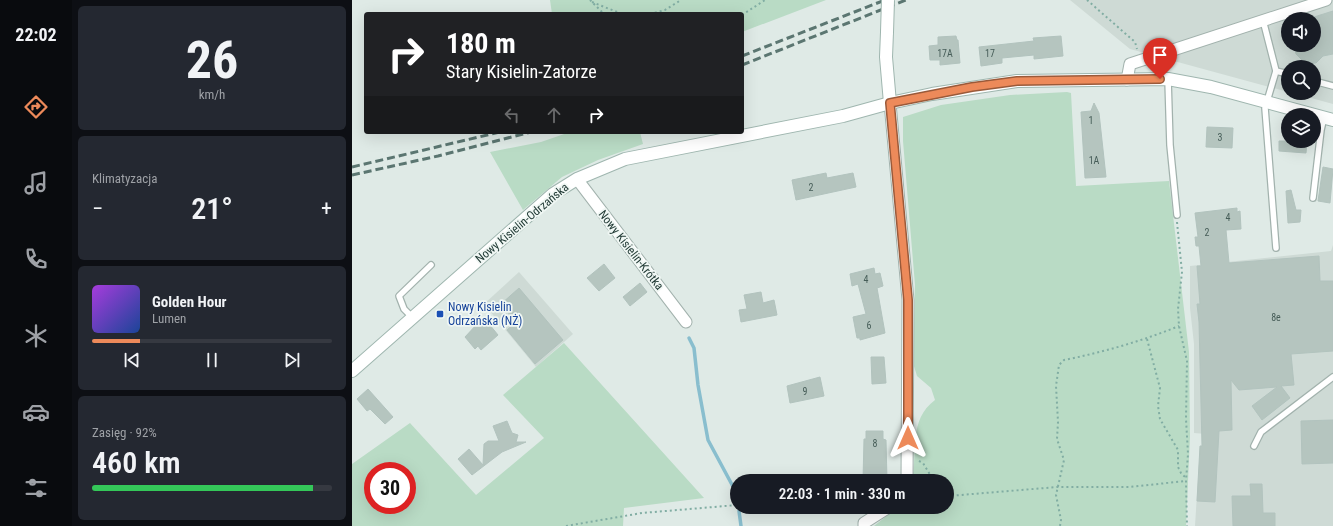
<!DOCTYPE html>
<html lang="pl">
<head>
<meta charset="utf-8">
<style>
	:root { --surface:#171b24; --page:#242831; --text:#f1f3f6; --muted:#9ea1a6; --line:#363941; --accent:#ed8a5a }
	body { margin:0; font-family:"Roboto Condensed",sans-serif; background:var(--page); color:var(--text); height:100vh; display:flex; flex-direction:column; font-size:15px; white-space:nowrap }
	* { box-sizing:border-box; margin:0 }
	p { font-size:13px; color:var(--muted) }
	.icon { flex:none; width:22px; height:22px; fill:none; stroke:currentColor; stroke-width:2; stroke-linecap:round; stroke-linejoin:round }
	.map { position:relative; flex:1; overflow:hidden }
	.drawer { display:flex; flex-direction:column; gap:6px; padding:6px; background:#0d0f14; width:280px }
	.drawer>* { flex:none }
	.top-card { position:absolute; left:12px; top:12px; width:380px; height:122px; border-radius:4px; box-shadow:0 4px 16px #0002; background:#202124; color:#fff; overflow:hidden }
	.controls { position:absolute; left:929px; top:12px; display:grid; gap:8px }
	.controls a { display:grid; place-items:center; width:40px; height:40px; border-radius:50%; background:var(--surface); box-shadow:0 4px 16px #0002; font-size:20px }
	.speed { position:absolute; left:12px; top:462px; display:flex; gap:8px; font-size:20px; font-weight:700; text-align:center }
	.speed>* { display:grid; place-content:center; width:52px; height:52px; border-radius:50%; background:var(--surface); box-shadow:0 4px 16px #0002; line-height:1 }
	.speed .limit { border:6px solid #d22; background:#fff; color:#111 }
	.pin { position:absolute; display:grid; place-items:center; width:34px; height:34px; color:#fff; margin:-41px -17px; border-radius:50% 50% 50% 0; rotate:-45deg; box-shadow:0 0 4px #0007 }
	.pin .icon { rotate:45deg }
	.me { position:absolute; width:44px; margin:-22px; rotate:0deg; stroke-linejoin:round; filter:drop-shadow(0 0 3px #0008) }
	.turn { display:flex; align-items:center; gap:14px; height:84px; padding:0 16px; font-size:18px }
	.turn .icon { width:52px; height:52px; stroke-width:2.5 }
	.turn b { display:block; font-size:28px; line-height:34px }
	.lanes { display:flex; align-items:center; height:38px; padding:0 16px; background:#0003; justify-content:center; gap:20px; direction:ltr }
	.lanes .off { opacity:.35 }
	.big { font-size:30px; font-weight:600; line-height:1.1 }
	.drawer .widget { flex:1; display:flex; flex-direction:column; justify-content:center; gap:6px; min-width:0; padding:0 14px; border-radius:6px; background:var(--page) }
	.drawer .dial { align-items:center; gap:0 }
	.dial b { font-size:52px; line-height:1 }
	.song { display:flex; align-items:center; gap:12px }
	.cover { width:48px; height:48px; border-radius:6px; background:linear-gradient(135deg,hsl(280 70% 55%),hsl(220 70% 35%)) }
	.played { height:4px; border-radius:2px; background:linear-gradient(90deg,var(--accent) 20%,var(--line) 20%) }
	.keys { display:flex; justify-content:space-around; direction:ltr }
	.heat { display:flex; justify-content:space-between; align-items:center; font-size:22px; direction:ltr }
	.charge { height:6px; border-radius:3px; background:linear-gradient(90deg,#34c759 92%,var(--line) 0) }
	.trip { position:absolute; left:378px; top:474px; width:224px; height:40px; border-radius:20px; background:var(--surface); box-shadow:0 4px 16px #0002; font-weight:600; line-height:40px; text-align:center }
	main { display:flex; flex:1; min-height:0 }
	.tab-bar { display:flex; flex-direction:column; width:72px; justify-content:space-around; align-items:center; background:#090b0e; color:var(--muted) }
	.tab-bar .icon { width:28px; height:28px }
	.tab-bar .active { color:var(--accent) }
	.tab-bar b { font-size:18px; color:var(--text) }
	.map>svg:first-child { display:block }
	.built { fill:#cedad5; fill-rule:evenodd }
	.green { fill:#b9dbc5; fill-rule:evenodd }
	.lines { fill:none; stroke-linecap:round; stroke-linejoin:round }
	.stream { stroke:#89bece; stroke-width:3.5 }
	.building { fill:#b5c5bf; stroke:#b2c3be }
	.lane-casing { stroke:#a2b2ad; stroke-width:8 }
	.street-casing { stroke:#a2b2ad; stroke-width:13 }
	.secondary-casing { stroke:#9fb6af; stroke-width:14 }
	.path { stroke:#81ada3; stroke-width:2; stroke-dasharray:2 3; stroke-linecap:butt }
	.lane { stroke:#fff; stroke-width:5.5 }
	.street { stroke:#fff; stroke-width:11 }
	.secondary { stroke:#fff; stroke-width:12 }
	.rail { stroke:#5b7671; stroke-width:3; stroke-dasharray:8 4; stroke-linecap:butt }
	.secondary-bridge-casing { stroke:#9fb6af; stroke-width:14; stroke-linecap:butt }
	.secondary-bridge { stroke:#fff; stroke-width:12 }
	.route-casing { stroke:#9a5a3a; stroke-width:10 }
	.route { stroke:#ed8a5a; stroke-width:7 }
	.transit-dot { fill:#1a4fb4; stroke:#f0f7f4; stroke-width:1.5 }
	.labels { text-anchor:middle; dominant-baseline:central; stroke-width:3.5; stroke-linejoin:round; paint-order:stroke }
	.number-label { font-size:10px; fill:#465d58 }
	.street-label { font-size:12px; fill:#213a35; stroke:#f0f7f4 }
	.transit-label { font-size:12px; fill:#164399; stroke:#f0f7f4; text-anchor:start }
</style>
</head>
<body>
<main>
<nav class="tab-bar">
<b>22:02</b>
<svg class="icon active" aria-label="directions" viewBox="0 0 24 24"><path d="M12 3l9 9-9 9-9-9zM9 14v-3h6M13 9l2 2-2 2"/></svg>
<svg class="icon" aria-label="music" viewBox="0 0 24 24"><path d="M9 18V5l10-2v13"/><circle cx="6" cy="18" r="3"/><circle cx="16" cy="16" r="3"/></svg>
<svg class="icon" aria-label="phone" viewBox="0 0 24 24"><path d="M5 4h4l2 5-3 2q2 4 5 5l2-3 5 2v4C11 20 4 13 5 4z"/></svg>
<svg class="icon" aria-label="climate" viewBox="0 0 24 24"><path d="M12 3v18M4 7l16 10M4 17L20 7"/></svg>
<svg class="icon" aria-label="car" viewBox="0 0 24 24"><path d="M5 17H2v-5l4-1 3-4h7l3 4 3 1v5h-3M9 17h6M6 11h13"/><circle cx="7" cy="17" r="2"/><circle cx="17" cy="17" r="2"/></svg>
<svg class="icon" aria-label="filters" viewBox="0 0 24 24"><path d="M4 7h16M4 17h16"/><circle cx="9" cy="7" r="2"/><circle cx="15" cy="17" r="2"/></svg>
</nav>
<section class="drawer">
<div class="widget dial"><b>26</b><p>km/h</p></div>
<div class="widget"><p>Klimatyzacja</p>
<div class="heat"><a>−</a><b class="big">21°</b><a>+</a></div>
</div>
<div class="widget">
<div class="song"><i class="cover"></i><div><b>Golden Hour</b><p>Lumen</p></div></div>
<div class="played"></div>
<div class="keys"><svg class="icon" aria-label="previous" viewBox="0 0 24 24"><path d="M18 5L8 12l10 7zM5 5v14"/></svg><svg class="icon" aria-label="pause" viewBox="0 0 24 24"><path d="M8 5v14M16 5v14"/></svg><svg class="icon" aria-label="next" viewBox="0 0 24 24"><path d="M6 5l10 7-10 7zM19 5v14"/></svg></div>
</div>
<div class="widget"><p>Zasięg · 92%</p><b class="big">460 km</b><div class="charge"></div></div>
</section>
<div class="map">
<svg width="981" height="526" viewBox="0 0 981 526">
	<rect width="100%" height="100%" fill="#dfeae6"/>
	<g class="built">
		<path d="M718,0h263v104l-40,-11h21v-26h-26v25l-158,-43zM936,19h26v26h-26z"/>
		<path d="M981,245v281h-138l5,-80 18,1v-12l-24,-2v-89l-4,-36v-42l141,-15z"/>
		<path d="M167,272l54,62 -37,33 -52,-63z"/>
	</g>
	<g class="green">
		<path d="M198,0h276l-84,32v-18h-190z"/>
		<path d="M715,92l4,1 5,93 93,-5 20,171 1,85 -4,89h-312l24,-19h49v-26h-35c6,-29 -4,-61 23,-81l-4,-12 -14,-12 -4,-13 2,-78 -12,-144v-24l38,-12 69,-10z"/>
		<path d="M218,132h70l3,12 -45,16 -36,17 -39,33 -33,-58 51,-10z"/>
		<path d="M212,343l140,155 -80,10 -1,18h-271v-62l58,-41 66,72 68,-57 -41,-43zM21,471h34v34h-34z"/>
	</g>
	<g class="lines">
		<g class="stream">
			<path d="M337,338l5,10 4,37 10,55 29,54"/>
			<path d="M387,511l2,15"/>
		</g>
	</g>
	<g class="building">
		<path d="M981,11v43l-10,2 -7,7h-10l-4,-3 -6,-6 -2,-9h20v-28z"/>
		<path d="M604,36l1,4h1l2,23 -20,2v-5h-10l-1,-14 9,-1v-8z"/>
		<path d="M709,36l2,20 -29,3v-4l-32,3v5l-21,3 -2,-19 55,-6 -1,-3z"/>
		<path d="M742,103l5,10 7,64 -21,1 -4,-66 10,-1z"/>
		<path d="M855,127l26,1 -1,20 -26,-1z"/>
		<path d="M927,141h28l-1,12 -27,-2z"/>
		<path d="M971,167l10,2 -3,34 -12,-2z"/>
		<path d="M474,173l1,5 26,-5 3,14 -60,13 -4,-20z"/>
		<path d="M939,190l5,20h5l-1,12 -12,1 -2,-32z"/>
		<path d="M885,208v4l3,-1 1,18 -15,1 3,33 90,-7 1,25h13v70l-42,3 3,31 -13,1 9,12 -28,22 -10,-14 25,-19 -38,3 -8,-10 1,50 -13,1 -4,71 -18,-1 3,-55h2l-3,-124 -2,-18h3l-3,-38h4l-2,-20h-3l-1,-9h3l-3,-24z"/>
		<path d="M252,264l11,14 -16,13 -12,-13z"/>
		<path d="M522,268l1,6 5,-1 3,13 -6,2 8,45 -25,7v-2h-3l-4,-21 13,-3 -8,-30 -6,2 -2,-12z"/>
		<path d="M288,283l7,9 -17,14 -7,-9z"/>
		<path d="M167,288l44,52 -28,24 -28,-34 9,-8 -15,-18z"/>
		<path d="M409,292l2,11 11,-3 3,15 -36,7 -2,-12 8,-1 -3,-14z"/>
		<path d="M133,319l13,16 -17,15 -3,-4 -3,3 -10,-12 13,-14 2,1z"/>
		<path d="M519,357h13l2,26 -14,1z"/>
		<path d="M468,377l4,19 -34,7 -3,-17z"/>
		<path d="M16,389l25,28 -8,7 -15,-15 -3,2 -10,-12z"/>
		<path d="M981,420v43l-31,1 -1,-43z"/>
		<path d="M155,421l5,12 6,2 -2,7h10l-24,10 -30,23 -14,-16 11,-10 14,16 1,-21 4,-3h11l-6,-15z"/>
		<path d="M514,431h17v8l3,1 1,41h-24l1,-42h2z"/>
		<path d="M898,484h12l1,29h12v13h-42l-1,-30h19z"/>
	</g>
	<g class="lines">
		<defs>
			<g id="lane">
				<path d="M911,20l13,51 12,3"/>
				<path d="M924,71l-11,37 11,140"/>
				<path d="M816,79l2,66 7,70"/>
				<path d="M962,81l19,5"/>
				<path d="M961,198l8,-68 3,-13"/>
				<path d="M61,318l-9,-9 -5,-13 32,-31"/>
				<path d="M902,446l7,-14 72,-55"/>
			</g>
			<g id="street">
				<path d="M775,80l3,-16 196,-64"/>
				<path d="M538,103l18,197 -1,181"/>
				<path d="M225,179l109,143"/>
				<path d="M512,526v-3l25,-16"/>
			</g>
			<g id="secondary">
				<path d="M535,32l-1,25 4,46"/>
				<path d="M0,371l201,-177 24,-15 48,-20 218,-43 47,-13 42,-9 85,-13 151,-2 43,8 122,33"/>
			</g>
		</defs>
		<use href="#lane" class="lane-casing"/>
		<use href="#street" class="street-casing"/>
		<use href="#secondary" class="secondary-casing"/>
		<g class="path">
			<path d="M238,0l14,14"/>
			<path d="M735,0l48,42 2,7"/>
			<path d="M240,2l30,12"/>
			<path d="M298,14l15,-4 16,-10"/>
			<path d="M390,15l23,-15"/>
			<path d="M825,222l5,50 -4,37 1,17 8,35 -1,58 2,35 -2,27 1,45"/>
			<path d="M795,339l13,49 -2,18 2,13 18,31v17l3,6 5,5"/>
			<path d="M567,461l4,2 11,18"/>
			<path d="M595,495l2,1 108,-9h72l57,-6"/>
			<path d="M214,526l76,-13 95,-8"/>
			<path d="M708,526l1,-6 -5,-25 8,-35 -7,-21 1,-17 -2,-36 3,-21 5,-5c40,-8 78,-19 115,-34"/>
		</g>
		<use href="#lane" class="lane"/>
		<use href="#street" class="street"/>
		<use href="#secondary" class="secondary"/>
		<g class="rail">
			<path d="M390,56l143,-56"/>
			<path d="M390,65l164,-65"/>
			<path d="M0,167l148,-35"/>
			<path d="M0,175l86,-19 93,-24"/>
		</g>
		<defs>
			<path id="secondary-bridge" d="M535,32l1,-32"/>
		</defs>
		<use href="#secondary-bridge" class="secondary-bridge-casing"/>
		<use href="#secondary-bridge" class="secondary-bridge"/>
	</g>
	<g class="lines">
		<defs>
			<path id="route" d="M556,438v-138l-18,-197 82,-16 45,-6 143,-2"/>
		</defs>
		<use href="#route" class="route-casing"/>
		<use href="#route" class="route"/>
	</g>
	<rect class="transit-dot" x="84" y="310" width="8" height="8" rx="2"/>
	<g class="labels">
		<g class="number-label">
			<text x="593" y="53">17A</text>
			<text x="638" y="53">17</text>
			<text x="739" y="120">1</text>
			<text x="868" y="137">3</text>
			<text x="742" y="160">1A</text>
			<text x="459" y="187">2</text>
			<text x="876" y="217">4</text>
			<text x="855" y="232">2</text>
			<text x="514" y="279">4</text>
			<text x="924" y="317">8e</text>
			<text x="517" y="325">6</text>
			<text x="453" y="391">9</text>
			<text x="523" y="443">8</text>
		</g>
		<g class="street-label">
			<text transform="translate(170 223) rotate(-40)">Nowy Kisielin-Odrzańska</text>
			<text transform="translate(279 250) rotate(52)">Nowy Kisielin-Krótka</text>
		</g>
		<g class="transit-label">
			<text x="96" y="307">Nowy Kisielin<tspan x="96" dy="14">Odrzańska (NŻ)</tspan></text>
		</g>
	</g>
</svg>
<div class="controls">
<a><svg class="icon" aria-label="sound" viewBox="0 0 24 24"><path d="M4 9h4l5-4v14l-5-4H4zM17 9q2 3 0 6"/></svg></a>
<a><svg class="icon" aria-label="search" viewBox="0 0 24 24"><circle cx="10" cy="10" r="6"/><path d="M15 15l6 6"/></svg></a>
<a><svg class="icon" aria-label="layers" viewBox="0 0 24 24"><path d="M12 4l9 5-9 5-9-5zM3 14l9 5 9-5"/></svg></a>
</div>
<div class="speed"><div class="limit">30</div></div>
<div class="pin" style="left:808px;top:79px;background:#d93025"><svg class="icon" aria-label="arrive" viewBox="0 0 24 24"><path d="M6 21V4h12l-3 4 3 4H6"/></svg></div>
<svg class="me" style="left:556px;top:438px" viewBox="-20 -20 40 40"><path d="M0-17L14 15 0 8-14 15z" fill="#ed8a5a" stroke="#fff" stroke-width="4"/></svg>
<div class="trip">22:03 · 1 min · 330 m</div>
<div class="top-card">
<div class="turn"><svg class="icon" aria-label="right" viewBox="0 0 24 24"><path d="M7 20v-9h11M14 6l5 5-5 5"/></svg><div><b>180 m</b>Stary Kisielin-Zatorze</div></div>
<div class="lanes"><svg class="icon off" aria-label="left" viewBox="0 0 24 24"><path d="M17 20v-9H6M10 6l-5 5 5 5"/></svg><svg class="icon off" aria-label="ahead" viewBox="0 0 24 24"><path d="M12 20V5M6 11l6-6 6 6"/></svg><svg class="icon" aria-label="right" viewBox="0 0 24 24"><path d="M7 20v-9h11M14 6l5 5-5 5"/></svg></div>
</div>
</div>
</main>
</body>
</html>
